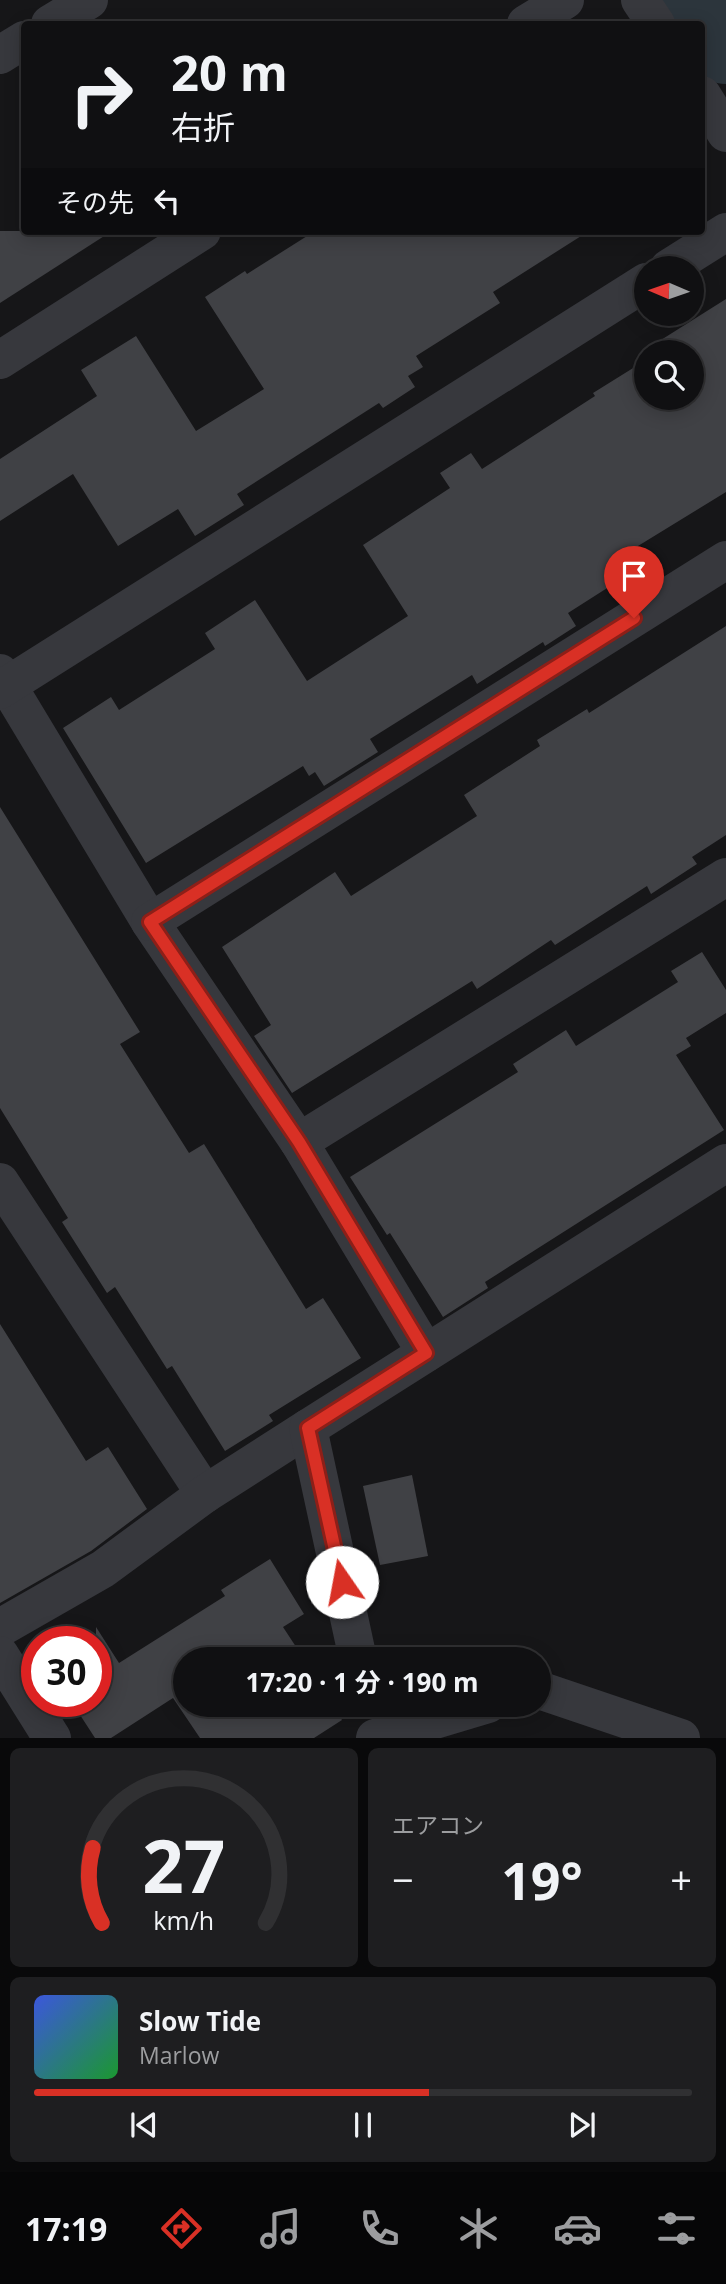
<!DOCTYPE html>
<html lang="ja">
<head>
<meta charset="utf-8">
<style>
	:root { --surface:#101012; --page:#1e1e20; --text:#f1f3f6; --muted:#9c9d9f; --line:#303032; --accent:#d93025 }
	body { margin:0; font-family:"Open Sans","Noto Sans JP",sans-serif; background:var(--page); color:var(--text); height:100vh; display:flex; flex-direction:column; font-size:26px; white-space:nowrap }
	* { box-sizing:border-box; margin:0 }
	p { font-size:23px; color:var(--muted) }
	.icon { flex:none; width:38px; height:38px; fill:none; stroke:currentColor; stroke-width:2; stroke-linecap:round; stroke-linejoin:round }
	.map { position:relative; height:1738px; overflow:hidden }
	.side { display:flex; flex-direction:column; gap:10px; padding:10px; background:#09090a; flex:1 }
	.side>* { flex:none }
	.top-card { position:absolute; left:21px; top:21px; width:684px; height:214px; border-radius:7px; box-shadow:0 4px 18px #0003,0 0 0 2px var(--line); background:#101012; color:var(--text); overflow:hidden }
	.needle { width:46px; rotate:272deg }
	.tools { position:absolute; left:634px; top:256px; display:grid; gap:14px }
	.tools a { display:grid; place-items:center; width:70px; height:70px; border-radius:50%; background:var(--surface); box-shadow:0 4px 18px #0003,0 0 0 2px var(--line); font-size:35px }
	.speed { position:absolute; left:21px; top:1626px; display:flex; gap:14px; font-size:35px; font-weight:700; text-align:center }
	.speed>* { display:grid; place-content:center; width:91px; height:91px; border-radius:50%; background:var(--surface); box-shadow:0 4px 18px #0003,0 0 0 2px var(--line); line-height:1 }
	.speed .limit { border:10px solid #d22; background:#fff; color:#111 }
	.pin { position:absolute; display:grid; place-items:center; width:60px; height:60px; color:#fff; margin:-72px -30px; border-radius:50% 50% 50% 0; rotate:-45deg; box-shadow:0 0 7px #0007 }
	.pin .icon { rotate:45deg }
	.me { position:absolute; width:77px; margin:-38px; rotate:348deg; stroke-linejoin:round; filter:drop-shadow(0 0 5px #0008) }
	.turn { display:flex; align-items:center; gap:24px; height:147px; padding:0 35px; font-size:32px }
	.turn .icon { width:91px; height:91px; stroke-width:2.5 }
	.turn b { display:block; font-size:49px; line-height:60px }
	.then { display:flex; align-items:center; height:66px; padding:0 35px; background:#0003; gap:14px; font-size:26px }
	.big { font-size:52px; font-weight:700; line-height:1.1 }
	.side .tile { flex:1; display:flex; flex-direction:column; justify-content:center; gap:10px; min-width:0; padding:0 24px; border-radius:10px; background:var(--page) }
	.side .dial { align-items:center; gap:0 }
	.dial svg { height:182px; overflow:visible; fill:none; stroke:var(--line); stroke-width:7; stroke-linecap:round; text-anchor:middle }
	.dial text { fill:var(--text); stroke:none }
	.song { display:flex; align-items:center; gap:21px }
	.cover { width:84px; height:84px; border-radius:10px; background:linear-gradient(135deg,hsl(230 70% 55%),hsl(130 70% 35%)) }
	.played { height:7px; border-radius:4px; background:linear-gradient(90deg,var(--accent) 60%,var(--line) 60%) }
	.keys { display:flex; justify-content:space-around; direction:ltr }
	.heat { display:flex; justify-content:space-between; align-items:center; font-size:38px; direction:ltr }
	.side .tiles { flex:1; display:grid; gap:10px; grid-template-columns:1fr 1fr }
	.tile:last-child { grid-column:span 2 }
	.trip { position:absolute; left:173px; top:1647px; width:378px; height:70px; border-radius:35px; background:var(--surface); box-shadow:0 4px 18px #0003,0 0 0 2px var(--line); font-weight:700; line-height:70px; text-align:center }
	.tab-bar { display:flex; height:112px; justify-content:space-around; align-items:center; background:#060607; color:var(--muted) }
	.tab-bar .icon { width:49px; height:49px }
	.tab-bar .current { color:var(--accent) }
	.tab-bar b { font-size:32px; color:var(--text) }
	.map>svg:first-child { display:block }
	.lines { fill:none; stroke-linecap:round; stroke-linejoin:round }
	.river { stroke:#2c353c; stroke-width:84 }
	.building { fill:#404145 }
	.minor { stroke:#37383d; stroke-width:38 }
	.tertiary { stroke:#37383d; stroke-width:38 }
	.route-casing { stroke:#8d1f18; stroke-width:18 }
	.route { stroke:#d93025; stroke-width:12 }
</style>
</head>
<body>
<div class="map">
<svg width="726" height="1738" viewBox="0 0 726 1738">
	<rect width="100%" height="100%" fill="#161618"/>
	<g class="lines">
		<path class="river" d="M699,0l27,42"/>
	</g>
	<g class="building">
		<path d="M0,231h112l-112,72z"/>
		<path d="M315,231h274l-96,61 7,11 -84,53 7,11 -15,9 7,11 -32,21 -4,-5 -142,91 7,11 -49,31 -17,-27 -60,37 -45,-72 -73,47v-62l97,-63 -16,-26 55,-34 60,95 68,-42 -59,-92 40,-26 2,3z"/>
		<path d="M726,299v193l-88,54 10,16 -80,51 8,13 -31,20 -2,-4 -66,42 -5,-9 -102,64 8,13 -54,34 -9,-14 -6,4 -6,-10 -157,97 -83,-135 48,-31 8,13 96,-61 -10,-16 50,-33 52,81 101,-65 -45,-71 87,-57 -10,-15 31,-20 11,16 113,-73 -2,-3 53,-33v37h45v-45h-34l-4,-7z"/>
		<path d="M726,626v209l-34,22 5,7 -46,30 -4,-8 -92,59 -4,-5 -74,49 -5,-8 -180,112 -38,-57 17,-11 -49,-78 113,-75 16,24 126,-80 -13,-21 76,-49 -3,-6 50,-31 2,4z"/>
		<path d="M0,807l140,225 -20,12 69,109 15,-9 102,165 17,-11 38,60 -92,57 4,6 -48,30 -53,-85 -5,3 -52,-82 -8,6 -45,-71 6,-4 -68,-110z"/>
		<path d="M702,952l24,38v23l-40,25 5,8 -15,9 48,75 -239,152 3,6 -45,29 -53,-84 -3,2 -37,-58 168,-105 -5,-8 53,-34 10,16 102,-64 -7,-11z"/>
		<path d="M0,1324l86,137 22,-14 39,62 -56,42 -91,52z"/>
		<path d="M412,1475l16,81 -48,9 -17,-79z"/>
		<path d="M270,1559l34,55 -21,13 21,32h-118v45h146l10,16 -28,18h-114l-27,-40 -62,40h-16l-24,-37h25v-74l23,36 106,-67 -4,-6z"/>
	</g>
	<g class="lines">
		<g class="minor">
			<path d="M50,24l39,-24"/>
			<path d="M526,24l39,-24"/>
			<path d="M0,55l24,-15"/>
			<path d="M669,268l57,-36"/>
			<path d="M0,360l202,-129"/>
			<path d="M0,673l150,249 149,220 127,211"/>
			<path d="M0,690l646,-408"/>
			<path d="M150,922l576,-362"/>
			<path d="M299,1142l427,-265"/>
			<path d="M0,1182l205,312"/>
			<path d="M0,1628l103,-59 102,-75 103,-66"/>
			<path d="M0,1655l52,83"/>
			<path d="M358,1659l-50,-231 418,-265"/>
			<path d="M539,1690l142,48"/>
			<path d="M375,1738l113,-34"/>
		</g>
		<g class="tertiary">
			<path d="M640,0l16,24"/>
			<path d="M702,95l24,38"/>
		</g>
	</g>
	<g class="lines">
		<defs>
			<path id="route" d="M342,1582l-34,-154 118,-75 -127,-211 -149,-220 484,-304"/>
		</defs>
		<use href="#route" class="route-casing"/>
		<use href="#route" class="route"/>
	</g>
</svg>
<div class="tools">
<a><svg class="needle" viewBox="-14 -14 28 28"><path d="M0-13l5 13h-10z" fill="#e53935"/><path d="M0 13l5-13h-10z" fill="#9c9d9f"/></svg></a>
<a><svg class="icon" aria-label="search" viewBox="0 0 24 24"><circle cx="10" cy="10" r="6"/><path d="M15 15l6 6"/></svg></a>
</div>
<div class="speed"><div class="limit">30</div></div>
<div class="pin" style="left:634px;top:618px;background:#d93025"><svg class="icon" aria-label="arrive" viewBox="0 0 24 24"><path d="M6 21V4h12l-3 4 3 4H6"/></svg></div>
<svg class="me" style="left:342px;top:1582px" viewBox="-20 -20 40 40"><circle r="19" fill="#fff"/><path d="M0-13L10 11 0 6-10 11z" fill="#d93025"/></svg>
<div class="trip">17:20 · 1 分 · 190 m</div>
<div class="top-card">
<div class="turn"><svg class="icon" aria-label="right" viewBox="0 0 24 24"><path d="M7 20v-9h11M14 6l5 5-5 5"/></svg><div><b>20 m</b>右折</div></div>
<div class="then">その先<svg class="icon" aria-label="left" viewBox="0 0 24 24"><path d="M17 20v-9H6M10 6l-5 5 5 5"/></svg></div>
</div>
</div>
<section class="side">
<div class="tiles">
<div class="tile dial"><svg viewBox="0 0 100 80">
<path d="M14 69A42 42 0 1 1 86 69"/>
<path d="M14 69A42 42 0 0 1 10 36" stroke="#d93025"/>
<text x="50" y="56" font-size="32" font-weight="700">27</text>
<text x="50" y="72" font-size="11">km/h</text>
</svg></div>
<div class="tile"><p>エアコン</p>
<div class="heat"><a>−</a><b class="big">19°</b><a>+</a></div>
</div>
<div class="tile">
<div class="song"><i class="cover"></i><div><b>Slow Tide</b><p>Marlow</p></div></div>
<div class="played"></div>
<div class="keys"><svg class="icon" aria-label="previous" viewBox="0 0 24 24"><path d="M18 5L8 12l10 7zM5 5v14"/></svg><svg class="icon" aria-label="pause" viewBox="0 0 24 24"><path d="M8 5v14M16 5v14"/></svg><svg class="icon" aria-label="next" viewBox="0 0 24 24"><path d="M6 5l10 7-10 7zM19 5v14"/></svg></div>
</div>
</div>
</section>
<nav class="tab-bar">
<b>17:19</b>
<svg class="icon current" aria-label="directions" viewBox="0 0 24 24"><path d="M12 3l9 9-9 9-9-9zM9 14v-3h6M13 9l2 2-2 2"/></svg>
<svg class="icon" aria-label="music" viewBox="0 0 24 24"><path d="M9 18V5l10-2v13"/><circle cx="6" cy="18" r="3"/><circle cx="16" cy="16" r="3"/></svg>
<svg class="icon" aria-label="phone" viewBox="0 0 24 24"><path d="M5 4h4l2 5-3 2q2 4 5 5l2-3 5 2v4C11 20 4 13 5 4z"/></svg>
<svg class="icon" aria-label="climate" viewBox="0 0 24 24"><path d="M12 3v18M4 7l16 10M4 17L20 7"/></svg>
<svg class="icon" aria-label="car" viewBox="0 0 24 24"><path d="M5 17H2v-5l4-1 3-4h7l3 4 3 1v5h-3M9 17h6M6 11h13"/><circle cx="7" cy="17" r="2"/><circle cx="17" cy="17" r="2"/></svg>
<svg class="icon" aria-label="filters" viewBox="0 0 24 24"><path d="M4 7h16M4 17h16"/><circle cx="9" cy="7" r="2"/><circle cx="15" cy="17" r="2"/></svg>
</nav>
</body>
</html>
